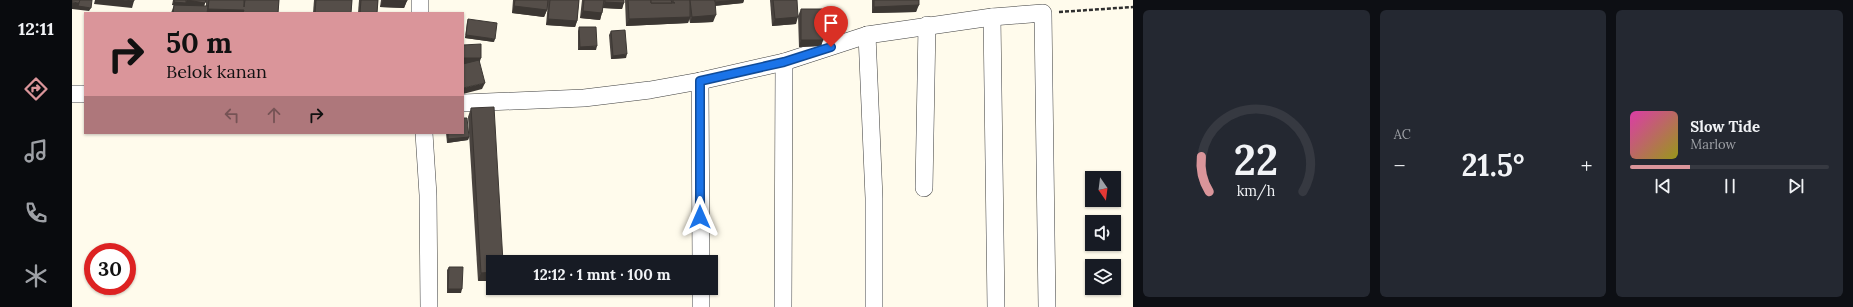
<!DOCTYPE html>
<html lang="id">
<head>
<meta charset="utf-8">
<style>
	:root { --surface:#171b24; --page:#242831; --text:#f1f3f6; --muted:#9ea1a6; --line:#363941; --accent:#da959a }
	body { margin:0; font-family:Lora,serif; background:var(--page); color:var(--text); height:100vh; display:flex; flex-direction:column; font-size:15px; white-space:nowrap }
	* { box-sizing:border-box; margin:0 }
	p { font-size:13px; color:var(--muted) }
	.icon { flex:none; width:22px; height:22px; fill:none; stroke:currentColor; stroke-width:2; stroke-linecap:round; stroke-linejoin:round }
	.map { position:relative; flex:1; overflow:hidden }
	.side { display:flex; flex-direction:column; gap:10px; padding:10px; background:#0d0f14; width:720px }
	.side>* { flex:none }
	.guide { position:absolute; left:12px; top:12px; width:380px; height:122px; border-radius:0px; box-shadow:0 1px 3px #0004; background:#da959a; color:#111; overflow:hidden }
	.needle { width:26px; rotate:166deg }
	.controls { position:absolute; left:1013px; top:171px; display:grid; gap:8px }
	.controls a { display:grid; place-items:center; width:36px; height:36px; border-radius:0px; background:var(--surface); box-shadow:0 1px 3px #0004; font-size:20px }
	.speed { position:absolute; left:12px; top:243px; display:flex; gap:8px; font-size:20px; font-weight:700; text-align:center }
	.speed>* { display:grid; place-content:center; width:52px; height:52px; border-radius:50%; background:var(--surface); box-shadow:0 1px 3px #0004; line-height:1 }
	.speed .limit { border:6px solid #d22; background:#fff; color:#111 }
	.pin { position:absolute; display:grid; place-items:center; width:34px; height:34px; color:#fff; margin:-41px -17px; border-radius:50% 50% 50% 0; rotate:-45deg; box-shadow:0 0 4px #0007 }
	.pin .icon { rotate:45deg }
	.me { position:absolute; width:44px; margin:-22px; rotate:0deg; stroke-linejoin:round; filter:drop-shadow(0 0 3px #0008) }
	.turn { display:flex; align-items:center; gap:14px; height:84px; padding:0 16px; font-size:18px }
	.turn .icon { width:52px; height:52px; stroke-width:2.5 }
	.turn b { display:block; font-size:28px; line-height:34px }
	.lanes { display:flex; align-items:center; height:38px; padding:0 16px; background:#0003; justify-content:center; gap:20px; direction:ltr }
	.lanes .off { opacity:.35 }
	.big { font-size:30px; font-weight:800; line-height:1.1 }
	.side .tile { flex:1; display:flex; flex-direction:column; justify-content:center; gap:6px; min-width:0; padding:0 14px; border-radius:6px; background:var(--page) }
	.side .dial { align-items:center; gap:0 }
	.dial svg { height:104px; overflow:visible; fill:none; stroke:var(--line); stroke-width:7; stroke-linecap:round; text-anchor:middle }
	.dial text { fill:var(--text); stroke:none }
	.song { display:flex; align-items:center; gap:12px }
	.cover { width:48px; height:48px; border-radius:6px; background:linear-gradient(135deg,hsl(320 70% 55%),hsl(60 70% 35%)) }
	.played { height:4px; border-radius:2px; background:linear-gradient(90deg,var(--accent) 30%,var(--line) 30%) }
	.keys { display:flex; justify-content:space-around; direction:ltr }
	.heat { display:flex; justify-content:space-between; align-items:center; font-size:22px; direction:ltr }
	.side .tiles { flex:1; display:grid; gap:10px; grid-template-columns:repeat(3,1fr) }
	.trip { position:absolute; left:414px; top:255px; width:232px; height:40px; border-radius:0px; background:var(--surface); box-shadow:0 1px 3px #0004; font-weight:800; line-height:40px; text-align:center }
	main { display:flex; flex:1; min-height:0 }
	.menu { display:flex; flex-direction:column; width:72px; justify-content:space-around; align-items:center; background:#090b0e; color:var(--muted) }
	.menu .icon { width:28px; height:28px }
	.menu .on { color:var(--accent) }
	.menu b { font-size:18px; color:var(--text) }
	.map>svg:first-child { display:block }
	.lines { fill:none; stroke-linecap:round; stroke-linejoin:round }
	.minor-casing { stroke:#3f3f3f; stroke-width:18 }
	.path { stroke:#2e2e2e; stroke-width:2.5; stroke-dasharray:4 2; stroke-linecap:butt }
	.minor { stroke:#fff; stroke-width:17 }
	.wall { fill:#49433f }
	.shaded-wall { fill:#3c3733 }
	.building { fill:#554e49; stroke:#3c3733 }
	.route-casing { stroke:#114b97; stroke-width:10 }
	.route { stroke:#1a73e8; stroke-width:7 }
</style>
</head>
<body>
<main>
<nav class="menu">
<b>12:11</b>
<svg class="icon on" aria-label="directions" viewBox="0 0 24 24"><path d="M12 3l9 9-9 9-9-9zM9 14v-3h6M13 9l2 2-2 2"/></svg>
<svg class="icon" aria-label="music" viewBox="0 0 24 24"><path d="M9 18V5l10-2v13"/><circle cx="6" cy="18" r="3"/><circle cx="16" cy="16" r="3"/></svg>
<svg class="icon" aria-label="phone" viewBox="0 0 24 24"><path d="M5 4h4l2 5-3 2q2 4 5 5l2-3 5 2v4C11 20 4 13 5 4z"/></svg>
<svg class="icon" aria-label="climate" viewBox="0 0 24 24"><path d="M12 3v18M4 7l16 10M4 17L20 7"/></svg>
</nav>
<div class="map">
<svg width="1061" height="307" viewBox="0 0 1061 307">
	<rect width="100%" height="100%" fill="#fffbec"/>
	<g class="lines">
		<defs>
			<g id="minor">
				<path d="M348,0v13"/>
				<path d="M920,17l4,290"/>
				<path d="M795,35l7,163v109"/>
				<path d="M628,81l1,181"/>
				<path d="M0,94h13"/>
				<path d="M391,103l121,-5 66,-8 50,-9 84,-19 83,-27 125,-18 51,-4 4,294"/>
				<path d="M352,133l4,62 1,112"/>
				<path d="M852,188l3,-163"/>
				<path d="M629,288v19"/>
				<path d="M711,307l1,-245"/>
			</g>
		</defs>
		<use href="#minor" class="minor-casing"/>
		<path class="path" d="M987,12l74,-5"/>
		<use href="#minor" class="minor"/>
	</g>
	<g class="wall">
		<path d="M101,0h33l-2,6h2v-6h73l-1,13h-107l3,-8h-2z"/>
		<path d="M242,0h38l-1,13h-38z"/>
		<path d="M287,0h19l-1,13h-19z"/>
		<path d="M309,0h26l-3,8 -24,-1z"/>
		<path d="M441,0h66l-2,21 -2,6 -29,-2 2,-23 -1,8 -3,7 -32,-4z"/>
		<path d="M510,0h42l-2,9 -19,-1 -3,12 -20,-2z"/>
		<path d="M553,0h119l-1,3 -28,3 -2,16 -23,1 -1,-4 -1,4 -62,3z"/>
		<path d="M698,0h27l-1,24 -24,2z"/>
		<path d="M800,0h52h-5l-3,12 -44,1z"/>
		<path d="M729,9l22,31 -2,6 -22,1 -1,-31z"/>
		<path d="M396,19l26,23 -29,-4 2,-16z"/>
		<path d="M507,27l17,23h-18v-19z"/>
		<path d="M539,31l15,27 -15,1 -2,-24z"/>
		<path d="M399,108l32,154 -25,19 -10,-164z"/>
		<path d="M374,133h17l6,4 -1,3 -21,3z"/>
		<path d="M377,267l12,26h-14v-23z"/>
	</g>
	<g class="shaded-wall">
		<path d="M23,0h28l11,1 -2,7 -38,-4z"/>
		<path d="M115,0l18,3 -2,6 -31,-4 2,-3 12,1z"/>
		<path d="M311,0l24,1 -3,7 -24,-1z"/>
		<path d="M666,0h6l-1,3 -31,3 2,-4z"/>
		<path d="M0,2l7,1 12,5 -2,3 -17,-2z"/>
		<path d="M533,2l19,1 -2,6 -19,-1z"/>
		<path d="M847,5l-3,7 -44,1 2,-6z"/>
		<path d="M442,6l33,4 -3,7 -32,-4z"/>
		<path d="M136,9l36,1 -1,3h-36z"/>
		<path d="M511,11l19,2 -2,7 -20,-2z"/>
		<path d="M644,15l-3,7 -23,1 2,-6z"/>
		<path d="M618,17l-2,6 -62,3 3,-7z"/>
		<path d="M726,17l-2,7 -24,2 3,-7z"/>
		<path d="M476,19l29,2 -2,6 -29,-2z"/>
		<path d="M394,35l29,4 -1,3 -29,-4z"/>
		<path d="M729,40h22l-2,6 -22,1z"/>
		<path d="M525,46l-1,4h-18l2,-3z"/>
		<path d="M555,54l-1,4 -15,1 2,-3z"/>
		<path d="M391,58h18l-2,6 -16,1z"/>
		<path d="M413,83l-3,6 -19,5v-6z"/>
		<path d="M397,137l-1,3 -21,3 1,-4z"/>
		<path d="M421,272v9h-15l3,-8z"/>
		<path d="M376,289h14l-1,4h-14z"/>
	</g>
	<g class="building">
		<path d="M0,0h8l-1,3 -7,-1z"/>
		<path d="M8,0h12l-1,8 -13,-2z"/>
		<path d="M51,0h11v1z"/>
		<path d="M102,0h12v3l-12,-1z"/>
		<path d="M115,0h19l-1,3z"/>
		<path d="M137,0h35v7l1,-7h34l-1,13h-35l1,-3 -36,-1z"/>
		<path d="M244,0h36l-1,13h-36z"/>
		<path d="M289,0h17l-1,13h-17z"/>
		<path d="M311,0h24v1z"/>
		<path d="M443,0h33l-1,10 -33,-4z"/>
		<path d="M478,0h29l-2,21 -29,-2z"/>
		<path d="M512,0h20l-2,13 -19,-2z"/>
		<path d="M533,0h19v3l-19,-1z"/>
		<path d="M556,0h23v3h24l-2,-1v-2h17v17l-61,2z"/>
		<path d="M579,0h20l1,3h-21z"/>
		<path d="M618,0h25l1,15 -24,2z"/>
		<path d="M643,0h23l-23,2z"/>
		<path d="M701,0h24l1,17 -23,2z"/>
		<path d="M802,0h45v5l-45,2z"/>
		<path d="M102,5l34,1 -1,7h-34z"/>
		<path d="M729,9h21l1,31h-22z"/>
		<path d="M396,19l29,4 -2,16 -29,-4z"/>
		<path d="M507,27h17l1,19 -17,1z"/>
		<path d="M553,30l2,24 -14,2 -2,-25z"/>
		<path d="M409,44v14h-18v-13z"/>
		<path d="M407,60l6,23 -22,5v-24z"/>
		<path d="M422,107l9,155h-10v10l-12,1 -10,-165z"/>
		<path d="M391,118h4l2,19 -21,2v-6h15z"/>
		<path d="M377,267h14l-1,22h-14z"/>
	</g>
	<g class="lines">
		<defs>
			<path id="route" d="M628,217v-136l84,-19 47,-15"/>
		</defs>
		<use href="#route" class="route-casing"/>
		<use href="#route" class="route"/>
	</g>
</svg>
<div class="controls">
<a><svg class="needle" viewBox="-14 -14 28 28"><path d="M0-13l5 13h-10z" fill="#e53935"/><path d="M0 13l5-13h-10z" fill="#9ea1a6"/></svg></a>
<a><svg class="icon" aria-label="sound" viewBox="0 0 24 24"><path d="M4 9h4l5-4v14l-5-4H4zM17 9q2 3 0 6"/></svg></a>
<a><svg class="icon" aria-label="layers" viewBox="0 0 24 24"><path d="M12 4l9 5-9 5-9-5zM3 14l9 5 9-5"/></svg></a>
</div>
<div class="speed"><div class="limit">30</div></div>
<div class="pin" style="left:759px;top:47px;background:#d93025"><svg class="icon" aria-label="arrive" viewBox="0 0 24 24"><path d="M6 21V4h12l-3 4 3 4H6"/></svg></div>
<svg class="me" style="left:628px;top:217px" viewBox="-20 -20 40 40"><path d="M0-17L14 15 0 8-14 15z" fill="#1a73e8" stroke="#fff" stroke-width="4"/></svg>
<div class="trip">12:12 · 1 mnt · 100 m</div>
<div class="guide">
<div class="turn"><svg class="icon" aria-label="right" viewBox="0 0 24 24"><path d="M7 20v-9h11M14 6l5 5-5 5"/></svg><div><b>50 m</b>Belok kanan</div></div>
<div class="lanes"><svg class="icon off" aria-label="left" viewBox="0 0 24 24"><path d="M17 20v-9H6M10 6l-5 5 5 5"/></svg><svg class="icon off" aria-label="ahead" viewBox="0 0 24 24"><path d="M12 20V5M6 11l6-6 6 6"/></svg><svg class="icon" aria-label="right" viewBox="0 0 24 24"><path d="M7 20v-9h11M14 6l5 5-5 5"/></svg></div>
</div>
</div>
<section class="side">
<div class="tiles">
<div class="tile dial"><svg viewBox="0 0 100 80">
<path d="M14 69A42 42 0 1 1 86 69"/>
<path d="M14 69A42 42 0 0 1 8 42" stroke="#da959a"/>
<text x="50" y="56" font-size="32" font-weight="700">22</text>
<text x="50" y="72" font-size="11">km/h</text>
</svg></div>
<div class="tile"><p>AC</p>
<div class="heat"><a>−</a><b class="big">21.5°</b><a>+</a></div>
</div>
<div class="tile">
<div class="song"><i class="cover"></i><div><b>Slow Tide</b><p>Marlow</p></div></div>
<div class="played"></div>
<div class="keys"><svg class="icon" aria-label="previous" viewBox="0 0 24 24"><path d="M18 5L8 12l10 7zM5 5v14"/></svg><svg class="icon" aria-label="pause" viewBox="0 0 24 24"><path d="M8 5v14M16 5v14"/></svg><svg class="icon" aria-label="next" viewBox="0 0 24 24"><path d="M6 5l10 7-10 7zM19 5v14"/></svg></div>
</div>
</div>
</section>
</main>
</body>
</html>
